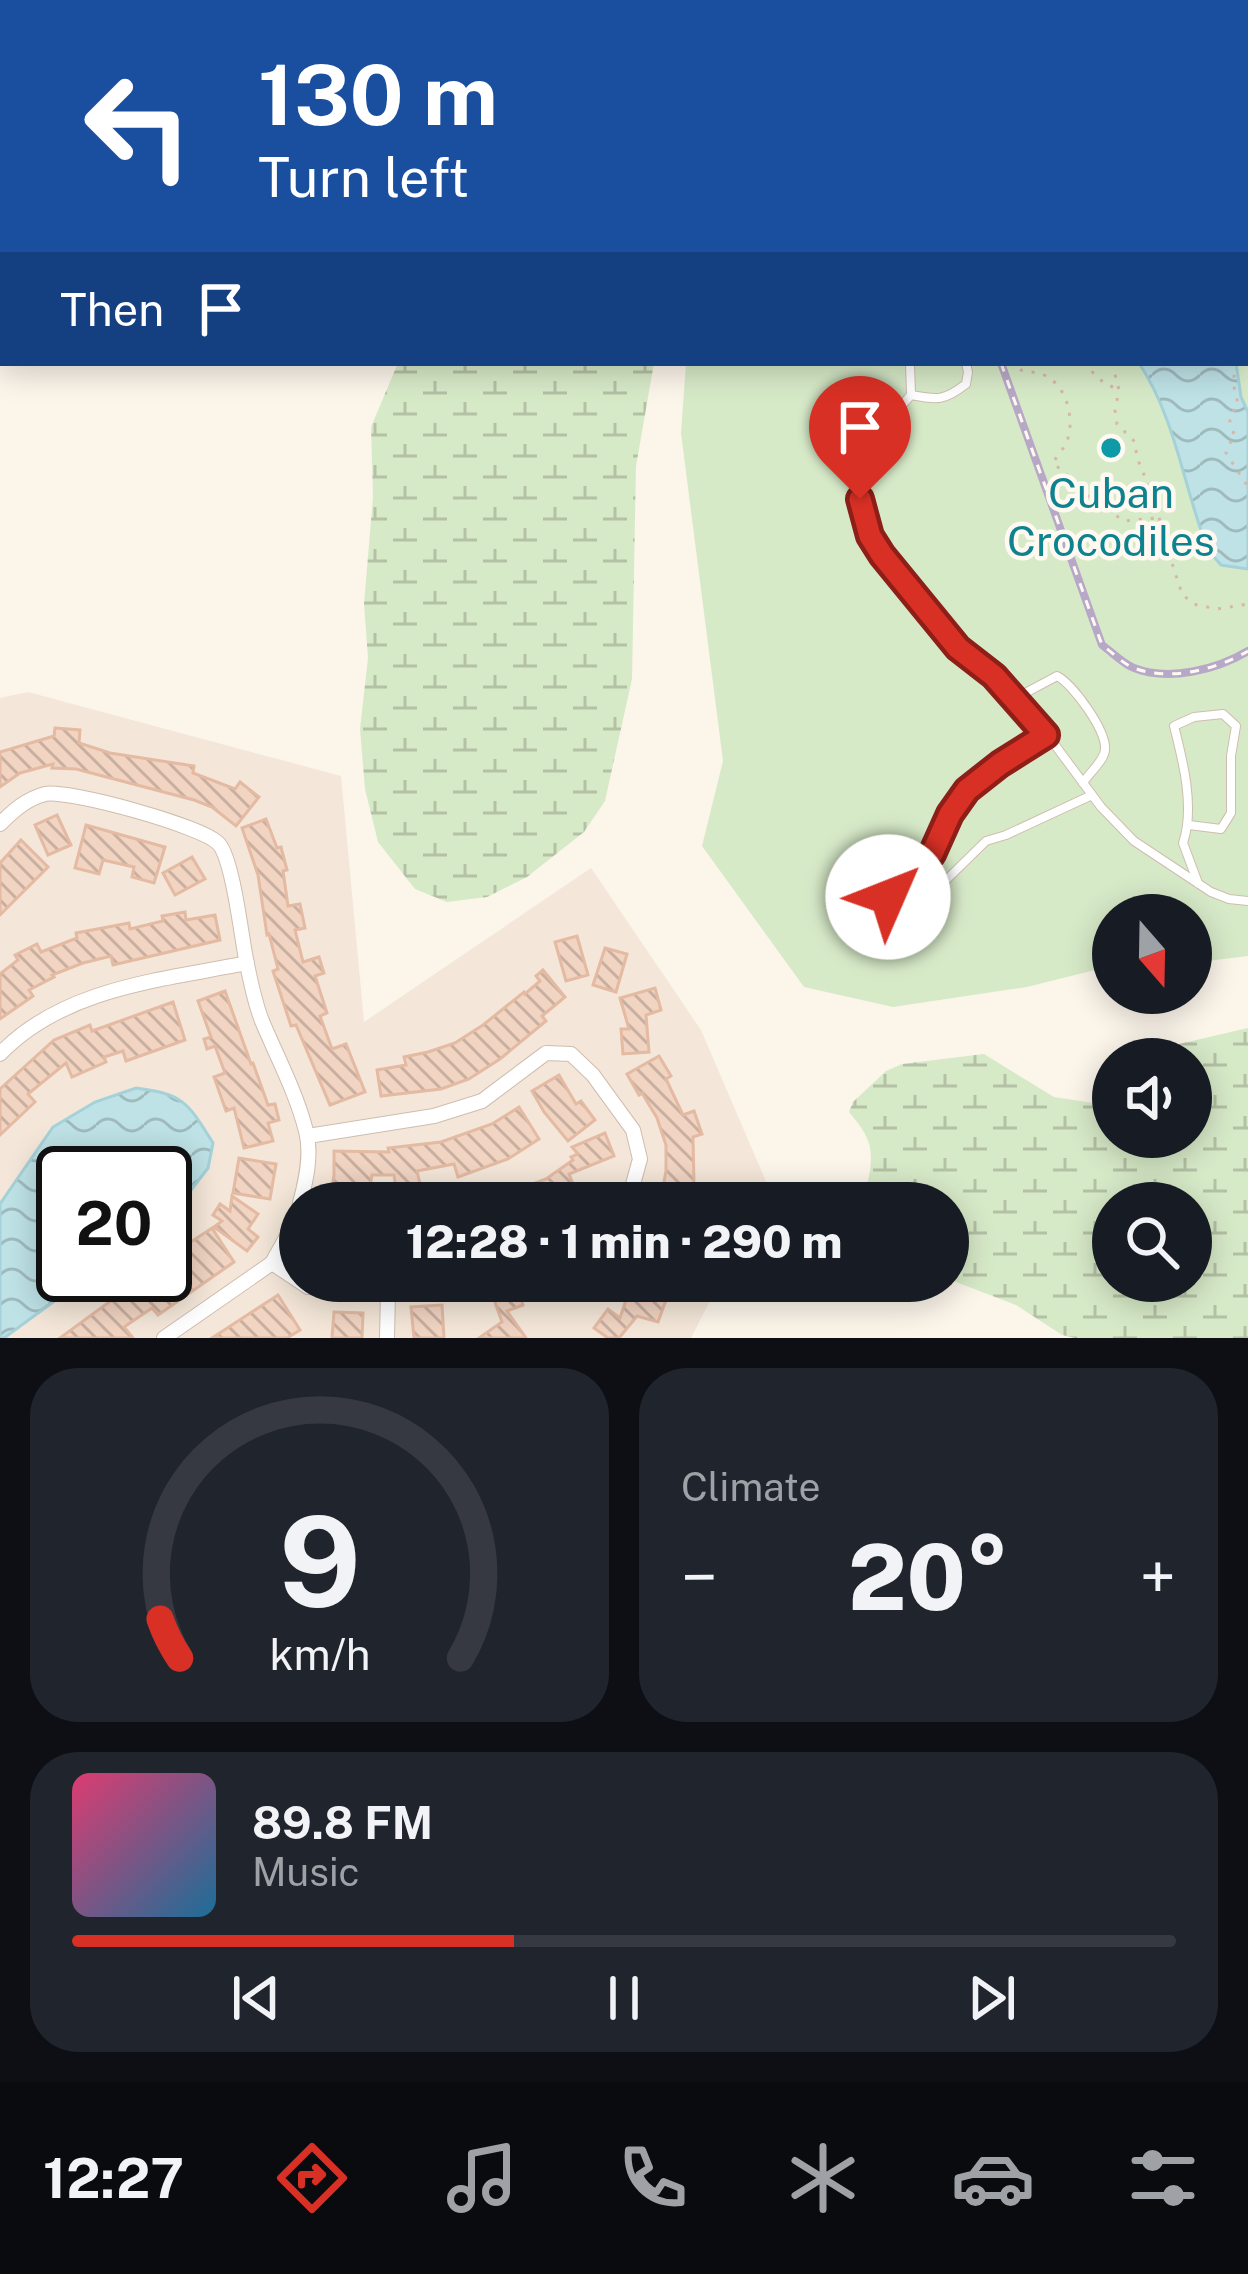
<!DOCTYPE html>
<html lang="en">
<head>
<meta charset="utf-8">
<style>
	:root { --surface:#171b24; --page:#20242c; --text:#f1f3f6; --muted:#9ea1a6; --line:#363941; --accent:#d93025 }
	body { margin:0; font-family:"Public Sans",sans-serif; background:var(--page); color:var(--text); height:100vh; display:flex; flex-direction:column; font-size:45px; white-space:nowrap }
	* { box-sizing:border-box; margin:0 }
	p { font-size:39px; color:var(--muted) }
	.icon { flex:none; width:66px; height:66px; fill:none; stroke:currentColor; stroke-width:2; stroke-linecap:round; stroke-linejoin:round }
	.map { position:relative; height:1338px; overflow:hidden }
	.side { display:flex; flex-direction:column; gap:30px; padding:30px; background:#0d0f14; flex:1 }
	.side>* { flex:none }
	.hud { position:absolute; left:0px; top:0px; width:1248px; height:366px; box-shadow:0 6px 30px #0003; background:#1a4fa0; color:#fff; overflow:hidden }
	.needle { width:78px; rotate:160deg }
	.fabs { position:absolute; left:1092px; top:894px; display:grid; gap:24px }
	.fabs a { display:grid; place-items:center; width:120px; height:120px; border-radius:50%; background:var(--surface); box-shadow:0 6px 30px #0003; font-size:60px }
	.speed { position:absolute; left:36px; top:1146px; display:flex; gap:24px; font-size:60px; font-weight:700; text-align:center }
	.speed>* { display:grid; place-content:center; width:156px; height:156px; border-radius:50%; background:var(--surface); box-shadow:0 6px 30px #0003; line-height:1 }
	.speed .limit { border:6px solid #111; border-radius:18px; background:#fff; color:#111 }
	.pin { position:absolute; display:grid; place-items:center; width:102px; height:102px; color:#fff; margin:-123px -51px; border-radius:50% 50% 50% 0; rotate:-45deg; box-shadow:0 0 12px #0007 }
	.pin .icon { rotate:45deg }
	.me { position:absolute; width:132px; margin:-66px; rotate:46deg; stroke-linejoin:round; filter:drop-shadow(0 0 9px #0008) }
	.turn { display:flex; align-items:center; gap:42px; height:252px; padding:0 60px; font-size:54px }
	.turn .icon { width:156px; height:156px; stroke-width:2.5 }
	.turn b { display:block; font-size:84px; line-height:102px }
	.then { display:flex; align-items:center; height:114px; padding:0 60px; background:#0003; gap:24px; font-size:45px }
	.big { font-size:90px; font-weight:800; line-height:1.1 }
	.side .tile { flex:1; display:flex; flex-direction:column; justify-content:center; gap:18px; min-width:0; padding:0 42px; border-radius:48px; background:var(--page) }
	.side .dial { align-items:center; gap:0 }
	.dial svg { height:312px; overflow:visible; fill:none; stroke:var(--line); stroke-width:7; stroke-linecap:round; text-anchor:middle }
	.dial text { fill:var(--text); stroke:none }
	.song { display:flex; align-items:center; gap:36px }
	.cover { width:144px; height:144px; border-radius:18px; background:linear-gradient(135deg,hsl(340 70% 55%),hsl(200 70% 35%)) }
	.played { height:12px; border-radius:6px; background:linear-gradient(90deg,var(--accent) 40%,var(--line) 40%) }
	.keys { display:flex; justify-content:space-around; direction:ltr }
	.heat { display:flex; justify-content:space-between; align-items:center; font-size:66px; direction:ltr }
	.side .tiles { flex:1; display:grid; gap:30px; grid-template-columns:1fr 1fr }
	.tile:last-child { grid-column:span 2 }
	.trip { position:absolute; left:279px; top:1182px; width:690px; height:120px; border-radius:60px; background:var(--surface); box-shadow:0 6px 30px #0003; font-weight:800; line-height:120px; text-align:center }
	.dock { display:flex; height:192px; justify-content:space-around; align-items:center; background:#090b0e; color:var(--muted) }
	.dock .icon { width:84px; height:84px }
	.dock .selected { color:var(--accent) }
	.dock b { font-size:54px; color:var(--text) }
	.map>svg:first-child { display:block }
	.residential { fill:#f4e7d9; fill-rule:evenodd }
	.wetland { fill:url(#wetland-marsh); fill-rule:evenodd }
	.park { fill:#d7eac8 }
	.water { fill:url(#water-waves); stroke:#a5d1d8; stroke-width:3 }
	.building { fill:url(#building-back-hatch); stroke:#e4baa3; stroke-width:3 }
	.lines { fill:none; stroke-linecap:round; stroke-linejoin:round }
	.lane-casing { stroke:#cfbdaf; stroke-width:10 }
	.street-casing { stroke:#cfbdaf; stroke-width:16 }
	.path { stroke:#d7b7a5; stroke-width:3; stroke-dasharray:3 9; stroke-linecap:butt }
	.lane { stroke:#fff; stroke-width:8 }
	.street { stroke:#fff; stroke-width:14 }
	.rail-casing { stroke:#b8a8c7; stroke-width:8 }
	.rail { stroke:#fff9f1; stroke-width:3; stroke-dasharray:9; stroke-linecap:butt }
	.route-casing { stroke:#8d1f18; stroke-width:30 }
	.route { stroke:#d93025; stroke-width:21 }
	.culture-dot { fill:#0f9aa8; stroke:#fff9f1; stroke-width:4.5 }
	.labels { text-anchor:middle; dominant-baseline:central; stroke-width:9; stroke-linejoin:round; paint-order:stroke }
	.culture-label { font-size:42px; fill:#0d838f; stroke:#fff9f1 }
</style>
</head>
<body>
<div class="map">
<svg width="1248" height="1338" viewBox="0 0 1248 1338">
	<defs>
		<pattern id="wetland-marsh" width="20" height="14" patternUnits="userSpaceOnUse" patternTransform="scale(3)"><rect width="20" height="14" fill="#d7eac8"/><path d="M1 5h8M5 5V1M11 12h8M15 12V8" fill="none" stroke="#b3c1a5"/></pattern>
		<pattern id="water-waves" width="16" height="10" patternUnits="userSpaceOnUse" patternTransform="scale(3)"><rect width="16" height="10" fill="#bee2e6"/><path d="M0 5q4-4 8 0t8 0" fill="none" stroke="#9fbabd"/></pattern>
		<pattern id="building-back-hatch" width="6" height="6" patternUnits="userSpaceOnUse" patternTransform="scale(3)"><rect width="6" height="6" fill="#f1d4c2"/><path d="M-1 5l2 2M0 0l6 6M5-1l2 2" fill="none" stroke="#c8afa0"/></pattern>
	</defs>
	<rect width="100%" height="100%" fill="#fcf5ea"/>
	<path class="residential" d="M28,692l313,84 23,246 227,-154 110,162 67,156 -8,17h-460v78h420l-29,57h-691v-640zM63,1173h102v102h-102z"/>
	<g class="wetland">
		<path d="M0,0h999l-4,3h-992v197l-3,1z"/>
		<path d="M398,363h256l-18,103 -4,213 -27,122 -21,31 -57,45 -40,20 -40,5 -32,-13 -37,-47 -13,-53 -5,-60 8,-71 -4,-54 9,-107 -2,-70z"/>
		<path d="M1248,1028v310h-173l-13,-3 -46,-30 -68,-26v-76h-132l13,-9 18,-1 21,-12c7,-33 2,-44 -19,-69l4,-10 33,-31 16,-7 82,-10 70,43 59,9v31h78v-78h-25l13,-15zM1113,1203h78v78h-78z"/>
	</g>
	<path class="park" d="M960,0h288v956l-57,7v-48h-78v54l-18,1 -68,17 -134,20 -89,-20 -102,-141 21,-85 -42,-328 5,-70h559v-360h-284z"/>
	<g class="water">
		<path d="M1139,363h97l5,34 7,15v157l-27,-4 -13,-15c-24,-61 -32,-131 -69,-187z"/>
		<path d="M136,1088c48,6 52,15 77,55l-5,25 -36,47 -7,5v-47h-102v102h27l-86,63h-4v-134l53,-77 42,-25z"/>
	</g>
	<g class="building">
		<path d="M55,728l25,2 -1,13 31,10 84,13 -1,7 42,16 5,-7 19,15 -23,29 -24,-19 -18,-7 -118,-31 -24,-1 1,-4 -33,9 -20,14v-35l54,-16z"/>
		<path d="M57,815l14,30 -23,10 -13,-30z"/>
		<path d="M266,819l11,29 4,-1 6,23 -4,1 5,35 12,-2 5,24 -10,2 8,32 16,-5 5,16 -9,3 12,37 -7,3 12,33 14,-5 19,48 -35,13 -34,-80 -5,1 -18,-55 5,-2 -9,-35 -2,1 -9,-60 -16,-47z"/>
		<path d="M86,825l79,22 -11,36 -22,-6 2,-10 -31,-7 -4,14 -24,-6z"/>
		<path d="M21,840l27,27 -48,48v-52z"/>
		<path d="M192,857l13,22 -30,16 -12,-22z"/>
		<path d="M185,912l1,8 29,-5 5,25 -107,25 -2,-9 -28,7 -31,12 2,2 -25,13 4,6 -33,23v-45l18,-14 -3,-5 22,-11 4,8 36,-14 -1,-5 53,-10 1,6 33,-8 -1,-5z"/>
		<path d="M577,936l11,39 -22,6 -11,-39z"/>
		<path d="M605,948l22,6 -11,38 -23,-7z"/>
		<path d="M543,970l22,27 -23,19 4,5 -46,38 -31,20 -28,10 -60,7 -4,-26 29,-5 -2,-8 24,-5 27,-9 28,-18 41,-33 1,2 15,-13 -4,-5z"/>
		<path d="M655,988l6,22 -15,5 3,37 -26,2 -2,-25h8l-9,-31z"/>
		<path d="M225,991l26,73 2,-1 15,42 7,-1 4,16 -11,3 5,18 -29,7 -10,-40 -8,3 -12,-34 11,-4 -10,-27 -8,3 -3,-10 7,-2 -13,-36z"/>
		<path d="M173,1002l12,38 -59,21 -3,-10 -19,6 2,5 -34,15 -6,-14 -38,31 7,8 -35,33v-46l54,-49 36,-15 2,6z"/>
		<path d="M659,1056l12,20 -5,3 17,36 11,-4 8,23 -9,3 1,48 -4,18h-30l6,-32v-26l-9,-27 -15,-25 -3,2 -12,-21z"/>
		<path d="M559,1075l17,29 5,-3 14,19 -27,21 -24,-29 -12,-21z"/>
		<path d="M519,1107l20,32 -31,20 -50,18 -4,-13 -37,7 3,13 -24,5 -2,-14h-22l-5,28h-37l4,-28v-24l55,1 -1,-4 53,-6 51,-18z"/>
		<path d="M605,1133l9,23 -45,18 12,29h-98l63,-24 27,-19 -2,-3 7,-3 -6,-7z"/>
		<path d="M239,1158l37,6 -6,35 -37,-6z"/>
		<path d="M232,1196l26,18 -10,15 10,8 -11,14 -33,-24 8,-6 -9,-6 7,-11 10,7z"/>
		<path d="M212,1228l22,34 -76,53 -6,-7 -28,19 9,11h-73l86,-63h19v-16z"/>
		<path d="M515,1283l8,22 -16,6 19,27h-47l23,-16 -11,-31z"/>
		<path d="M630,1288l36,12 -8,22 -21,-6 -18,22h-11l-14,-10 14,-19 12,9z"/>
		<path d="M278,1295l22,35 -13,8h-75z"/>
		<path d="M442,1305l2,33h-30l-3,-31z"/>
		<path d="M334,1312l29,1 -1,25h-30z"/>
	</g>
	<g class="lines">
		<defs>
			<g id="lane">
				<path d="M1246,15l2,6"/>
				<path d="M1245,261l3,8"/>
				<path d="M910,363l1,32 -43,49 -8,18v37l10,37 12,19 76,93 36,28 55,61 52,70 33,34 77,51 18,7 19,2"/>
				<path d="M911,395c27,5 33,6 55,-11l2,-12 -2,-9"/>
				<path d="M1014,699l43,-23c16,8 50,55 48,74 -1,11 -16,23 -22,33"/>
				<path d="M1046,735l-46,29 -33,25 -12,15 -23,50 -44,29v14l8,5 23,-6 20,-9 47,-46 20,-6 86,-40"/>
				<path d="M1189,825l32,4 10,-16v-57l5,-30 -13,-12 -29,3 -20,9c9,35 21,82 9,117l15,40"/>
			</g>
			<g id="street">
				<path d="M0,824c13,-13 26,-25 45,-30 22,-5 158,32 174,50 14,17 22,90 27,115 4,20 8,42 16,62 15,36 34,71 44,110 6,23 0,50 -6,72"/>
				<path d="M0,1054c63,-66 162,-74 247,-91"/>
				<path d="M308,1136l126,-20 48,-15 64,-48 25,1 22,21 40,55 7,29 -10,36 -8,8"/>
				<path d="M272,1263l36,24 80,3 33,-9"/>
				<path d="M164,1338l108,-75 24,-43 4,-16"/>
				<path d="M387,1338l1,-48"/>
			</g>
		</defs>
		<use href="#lane" class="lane-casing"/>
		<use href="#street" class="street-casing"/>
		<g class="path">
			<path d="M1202,0l2,3"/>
			<path d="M1245,114l3,8"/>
			<path d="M1010,363c11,12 23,6 36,13 21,11 28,42 22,62 -2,9 -11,17 -15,25l14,12 7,21h14l36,25 32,-3"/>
			<path d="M1083,363l21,20 15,7"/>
			<path d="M1112,363l7,27 -4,20 2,14 18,18 2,16 19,45 7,32 19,59 11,10 24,5 31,-5"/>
			<path d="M1236,363l-3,20 5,21 -9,14 6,20 -7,7 -2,8 22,34"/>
		</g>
		<use href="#lane" class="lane"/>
		<use href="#street" class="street"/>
		<defs>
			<g id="rail">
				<path d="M1245,277l3,7"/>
				<path d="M1001,363l101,282c10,7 21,19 32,23 35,14 84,1 114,-17"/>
			</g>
		</defs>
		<use href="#rail" class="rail-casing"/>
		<use href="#rail" class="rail"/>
	</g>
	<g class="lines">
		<defs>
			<path id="route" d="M860,499l10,37 12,19 76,93 36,28 52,59 -46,29 -33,26 -17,24 -18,40 -44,29v14"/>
		</defs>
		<use href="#route" class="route-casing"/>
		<use href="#route" class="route"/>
	</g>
	<circle class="culture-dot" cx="1111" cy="448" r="12"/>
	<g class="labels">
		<g class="culture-label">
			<text x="1111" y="492">Cuban<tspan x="1111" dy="48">Crocodiles</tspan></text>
		</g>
	</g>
</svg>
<div class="fabs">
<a><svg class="needle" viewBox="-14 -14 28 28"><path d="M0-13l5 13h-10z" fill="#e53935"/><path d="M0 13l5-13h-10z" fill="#9ea1a6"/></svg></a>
<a><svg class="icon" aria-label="sound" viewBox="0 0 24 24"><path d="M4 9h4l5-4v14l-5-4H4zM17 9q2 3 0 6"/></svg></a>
<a><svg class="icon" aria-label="search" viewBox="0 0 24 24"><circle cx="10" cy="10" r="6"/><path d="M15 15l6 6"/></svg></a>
</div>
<div class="speed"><div class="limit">20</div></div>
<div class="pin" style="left:860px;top:499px;background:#d93025"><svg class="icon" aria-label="arrive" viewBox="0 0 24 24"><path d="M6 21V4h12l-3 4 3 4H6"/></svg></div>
<svg class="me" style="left:888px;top:897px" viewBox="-20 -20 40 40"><circle r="19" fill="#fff"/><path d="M0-13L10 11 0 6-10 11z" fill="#d93025"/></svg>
<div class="trip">12:28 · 1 min · 290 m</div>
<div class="hud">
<div class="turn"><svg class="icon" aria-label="left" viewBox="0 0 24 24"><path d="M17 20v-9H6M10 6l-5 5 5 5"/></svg><div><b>130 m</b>Turn left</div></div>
<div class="then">Then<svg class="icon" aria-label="arrive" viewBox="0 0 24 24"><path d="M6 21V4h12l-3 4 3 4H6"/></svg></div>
</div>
</div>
<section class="side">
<div class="tiles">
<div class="tile dial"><svg viewBox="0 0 100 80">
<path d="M14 69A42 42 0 1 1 86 69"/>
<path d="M14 69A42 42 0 0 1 9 59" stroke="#d93025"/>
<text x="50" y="56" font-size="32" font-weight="700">9</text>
<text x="50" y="72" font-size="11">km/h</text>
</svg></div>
<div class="tile"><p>Climate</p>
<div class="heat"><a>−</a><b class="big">20°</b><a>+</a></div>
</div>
<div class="tile">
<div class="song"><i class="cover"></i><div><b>89.8 FM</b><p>Music</p></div></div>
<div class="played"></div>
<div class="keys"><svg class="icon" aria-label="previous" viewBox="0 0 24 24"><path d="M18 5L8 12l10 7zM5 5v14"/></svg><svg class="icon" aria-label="pause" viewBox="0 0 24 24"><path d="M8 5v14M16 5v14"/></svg><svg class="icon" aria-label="next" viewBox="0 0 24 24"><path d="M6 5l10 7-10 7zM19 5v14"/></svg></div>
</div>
</div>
</section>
<nav class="dock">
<b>12:27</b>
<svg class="icon selected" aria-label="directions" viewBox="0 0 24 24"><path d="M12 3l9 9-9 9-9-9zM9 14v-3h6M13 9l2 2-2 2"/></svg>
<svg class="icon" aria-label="music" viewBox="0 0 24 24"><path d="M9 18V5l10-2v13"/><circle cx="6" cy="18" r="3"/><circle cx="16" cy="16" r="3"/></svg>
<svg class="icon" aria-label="phone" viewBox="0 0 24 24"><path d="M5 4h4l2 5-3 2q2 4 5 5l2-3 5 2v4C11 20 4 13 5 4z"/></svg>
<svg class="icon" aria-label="climate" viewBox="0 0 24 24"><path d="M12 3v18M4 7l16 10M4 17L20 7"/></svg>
<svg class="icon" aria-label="car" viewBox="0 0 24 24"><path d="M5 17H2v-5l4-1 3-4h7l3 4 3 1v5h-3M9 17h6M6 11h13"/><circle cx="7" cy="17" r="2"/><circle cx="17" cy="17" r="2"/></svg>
<svg class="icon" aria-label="filters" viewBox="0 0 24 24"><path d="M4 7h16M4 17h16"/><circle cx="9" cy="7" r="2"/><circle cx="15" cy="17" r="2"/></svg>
</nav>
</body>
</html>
